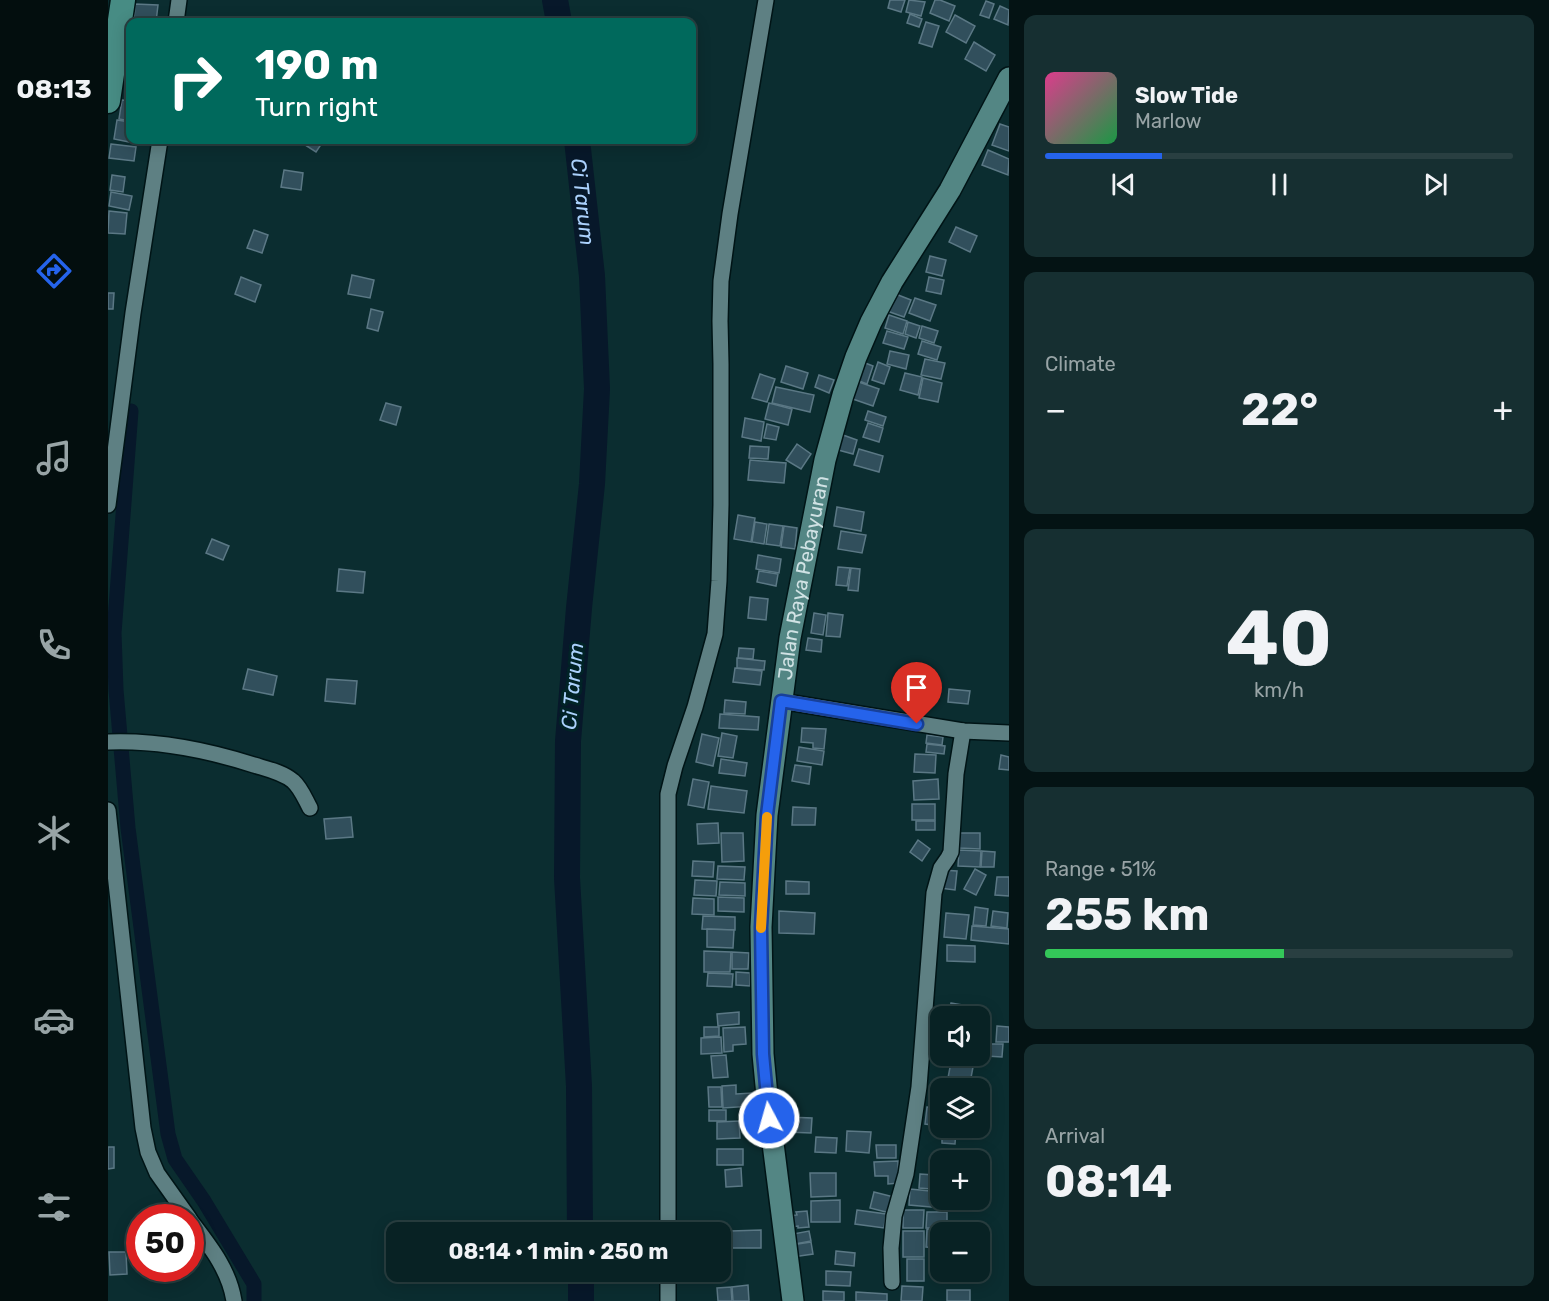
<!DOCTYPE html>
<html lang="en">
<head>
<meta charset="utf-8">
<style>
	:root { --surface:#082224; --page:#162f31; --text:#f1f3f6; --muted:#98a4a6; --line:#293f41; --accent:#2563eb }
	body { margin:0; font-family:Rubik,sans-serif; background:var(--page); color:var(--text); height:100vh; display:flex; flex-direction:column; font-size:22px; white-space:nowrap }
	* { box-sizing:border-box; margin:0 }
	p { font-size:20px; color:var(--muted) }
	.icon { flex:none; width:33px; height:33px; fill:none; stroke:currentColor; stroke-width:2; stroke-linecap:round; stroke-linejoin:round }
	.map { position:relative; flex:1; overflow:hidden }
	.details { display:flex; flex-direction:column; gap:15px; padding:15px; background:#041314; width:540px }
	.details>* { flex:none }
	.banner { position:absolute; left:18px; top:18px; width:570px; height:126px; border-radius:12px; box-shadow:0 3px 15px #0003,0 0 0 2px var(--line); background:#00695c; color:#fff; overflow:hidden }
	.controls { position:absolute; left:822px; top:1006px; display:grid; gap:12px }
	.controls a { display:grid; place-items:center; width:60px; height:60px; border-radius:12px; background:var(--surface); box-shadow:0 3px 15px #0003,0 0 0 2px var(--line); font-size:30px }
	.speed { position:absolute; left:18px; top:1204px; display:flex; gap:12px; font-size:30px; font-weight:700; text-align:center }
	.speed>* { display:grid; place-content:center; width:78px; height:78px; border-radius:50%; background:var(--surface); box-shadow:0 3px 15px #0003,0 0 0 2px var(--line); line-height:1 }
	.speed .limit { border:9px solid #d22; background:#fff; color:#111 }
	.pin { position:absolute; display:grid; place-items:center; width:51px; height:51px; color:#fff; margin:-62px -26px; border-radius:50% 50% 50% 0; rotate:-45deg; box-shadow:0 0 6px #0007 }
	.pin .icon { rotate:45deg }
	.me { position:absolute; width:66px; margin:-33px; rotate:354deg; stroke-linejoin:round; filter:drop-shadow(0 0 4px #0008) }
	.turn { display:flex; align-items:center; gap:21px; height:126px; padding:0 30px; font-size:27px }
	.turn .icon { width:78px; height:78px; stroke-width:2.5 }
	.turn b { display:block; font-size:42px; line-height:51px }
	.big { font-size:45px; font-weight:700; line-height:1.1 }
	.details .widget { flex:1; display:flex; flex-direction:column; justify-content:center; gap:9px; min-width:0; padding:0 21px; border-radius:12px; background:var(--page) }
	.details .dial { align-items:center; gap:0 }
	.dial b { font-size:78px; line-height:1 }
	.song { display:flex; align-items:center; gap:18px }
	.cover { width:72px; height:72px; border-radius:9px; background:linear-gradient(135deg,hsl(330 70% 55%),hsl(140 70% 35%)) }
	.played { height:6px; border-radius:3px; background:linear-gradient(90deg,var(--accent) 25%,var(--line) 25%) }
	.keys { display:flex; justify-content:space-around; direction:ltr }
	.heat { display:flex; justify-content:space-between; align-items:center; font-size:33px; direction:ltr }
	.charge { height:9px; border-radius:4px; background:linear-gradient(90deg,#34c759 51%,var(--line) 0) }
	.trip { position:absolute; left:278px; top:1222px; width:345px; height:60px; border-radius:12px; background:var(--surface); box-shadow:0 3px 15px #0003,0 0 0 2px var(--line); font-weight:700; line-height:60px; text-align:center }
	main { display:flex; flex:1; min-height:0 }
	.tab-bar { display:flex; flex-direction:column; width:108px; justify-content:space-around; align-items:center; background:#030e0e; color:var(--muted) }
	.tab-bar .icon { width:42px; height:42px }
	.tab-bar .active { color:var(--accent) }
	.tab-bar b { font-size:27px; color:var(--text) }
	.map>svg:first-child { display:block }
	.lines { fill:none; stroke-linecap:round; stroke-linejoin:round }
	.canal { stroke:#07182a; stroke-width:15 }
	.river { stroke:#07182a; stroke-width:26 }
	.building { fill:#314f5c; stroke:#5b7885; stroke-width:1.5 }
	.street-casing { stroke:#001416; stroke-width:18 }
	.secondary-casing { stroke:#001416; stroke-width:24 }
	.primary-casing { stroke:#001416; stroke-width:27 }
	.street { stroke:#5e8083; stroke-width:15 }
	.secondary { stroke:#538684; stroke-width:21 }
	.primary { stroke:#478c84; stroke-width:24 }
	.route-casing { stroke:#184099; stroke-width:15 }
	.route { stroke:#2563eb; stroke-width:10 }
	.slow { stroke:#f59e0b; stroke-width:10 }
	.labels { text-anchor:middle; dominant-baseline:central; stroke-width:6; stroke-linejoin:round; paint-order:stroke }
	.street-label { font-size:20px; fill:#d0e2e4; stroke:#012326 }
	.water-label { font-size:21px; font-style:italic; fill:#abd1fc; stroke:#012326 }
</style>
</head>
<body>
<main>
<nav class="tab-bar">
<b>08:13</b>
<svg class="icon active" aria-label="directions" viewBox="0 0 24 24"><path d="M12 3l9 9-9 9-9-9zM9 14v-3h6M13 9l2 2-2 2"/></svg>
<svg class="icon" aria-label="music" viewBox="0 0 24 24"><path d="M9 18V5l10-2v13"/><circle cx="6" cy="18" r="3"/><circle cx="16" cy="16" r="3"/></svg>
<svg class="icon" aria-label="phone" viewBox="0 0 24 24"><path d="M5 4h4l2 5-3 2q2 4 5 5l2-3 5 2v4C11 20 4 13 5 4z"/></svg>
<svg class="icon" aria-label="climate" viewBox="0 0 24 24"><path d="M12 3v18M4 7l16 10M4 17L20 7"/></svg>
<svg class="icon" aria-label="car" viewBox="0 0 24 24"><path d="M5 17H2v-5l4-1 3-4h7l3 4 3 1v5h-3M9 17h6M6 11h13"/><circle cx="7" cy="17" r="2"/><circle cx="17" cy="17" r="2"/></svg>
<svg class="icon" aria-label="filters" viewBox="0 0 24 24"><path d="M4 7h16M4 17h16"/><circle cx="9" cy="7" r="2"/><circle cx="15" cy="17" r="2"/></svg>
</nav>
<div class="map">
<svg width="901" height="1301" viewBox="0 0 901 1301">
	<rect width="100%" height="100%" fill="#0b2d30"/>
	<g class="lines">
		<path class="canal" d="M23,411l-17,222 2,57 12,138 40,306 7,25 29,42 50,83v17"/>
		<g class="river">
			<path d="M447,0l4,22"/>
			<path id="s1" d="M469,140l15,136 5,113 -5,95 -13,124 -11,133 -1,137 12,208 1,147"/>
			<path d="M473,1272v29"/>
		</g>
	</g>
	<g class="building">
		<path d="M782,0h15l-4,12 -13,-4z"/>
		<path d="M801,0l16,2 -4,14 -15,-4z"/>
		<path d="M827,0h5l15,6 -6,15 -19,-8z"/>
		<path d="M878,1l8,3 -5,14 -9,-3z"/>
		<path d="M27,4l23,1 -2,17 -22,-2z"/>
		<path d="M892,6l9,4 -1,15 -14,-6z"/>
		<path d="M802,14l12,5 -3,8 -12,-4z"/>
		<path d="M847,15l20,11 -9,17 -20,-11z"/>
		<path d="M818,22l13,4 -7,21 -13,-4z"/>
		<path d="M866,42l21,13 -9,16 -21,-12z"/>
		<path d="M14,100l8,1v20l-11,-2z"/>
		<path d="M9,120l13,2v18h9v4l-25,-5z"/>
		<path d="M892,124l9,3v24l-17,-6z"/>
		<path d="M193,140h23l-8,12 -17,-11z"/>
		<path d="M3,144l25,3 -2,14 -25,-3z"/>
		<path d="M880,150l21,9 -1,16 -26,-10z"/>
		<path d="M176,170l19,3 -2,17 -20,-3z"/>
		<path d="M4,175l13,2 -2,15 -13,-2z"/>
		<path d="M3,192l21,4 -3,14 -20,-4z"/>
		<path d="M1,211l18,2 -2,21 -17,-1z"/>
		<path d="M848,227l21,9 -7,16 -21,-10z"/>
		<path d="M146,230l14,5 -6,18 -15,-5z"/>
		<path d="M822,256l16,4 -4,16 -16,-4z"/>
		<path d="M244,275l22,5 -4,18 -22,-4z"/>
		<path d="M133,277l20,8 -6,17 -20,-8z"/>
		<path d="M821,277l15,3 -3,14 -15,-3z"/>
		<path d="M0,293h6l-1,16h-5z"/>
		<path d="M785,293l18,7 -7,17 -17,-6z"/>
		<path d="M807,298l21,7 -6,16 -21,-8z"/>
		<path d="M263,309l12,3 -5,19 -11,-3z"/>
		<path d="M781,315l18,6 -4,13 -18,-6z"/>
		<path d="M800,322l12,4 -4,12 -11,-4z"/>
		<path d="M814,326l16,5 -4,12 -15,-5z"/>
		<path d="M779,331l21,6 -4,12 -21,-6z"/>
		<path d="M814,341l19,6 -4,13 -19,-6z"/>
		<path d="M782,351l19,4 -3,14 -19,-5z"/>
		<path d="M817,359l20,4 -4,16 -20,-4z"/>
		<path d="M752,361l13,5 -6,18 -13,-5z"/>
		<path d="M770,362l12,5 -6,17 -12,-4z"/>
		<path d="M678,366l22,7 -5,16 -22,-7z"/>
		<path d="M797,373l17,4 -4,18 -18,-5z"/>
		<path d="M652,374l15,5 -8,23 -15,-4z"/>
		<path d="M711,375l15,5 -5,13 -14,-6z"/>
		<path d="M815,378l19,5 -4,19 -19,-4z"/>
		<path d="M745,380l26,9 -6,17 -26,-9z"/>
		<path d="M668,387l38,8 -4,17 -38,-9z"/>
		<path d="M278,403l15,4 -5,18 -16,-5z"/>
		<path d="M661,403l23,6 -4,16 -23,-6z"/>
		<path d="M760,411l18,6 -3,9 -18,-6z"/>
		<path d="M637,418l19,4 -3,19 -19,-4z"/>
		<path d="M760,423l15,5 -4,14 -16,-5z"/>
		<path d="M659,424l12,3 -3,13 -12,-2z"/>
		<path d="M735,435l14,5 -4,14 -15,-4z"/>
		<path d="M689,444l14,10 -10,15 -15,-9z"/>
		<path d="M642,446l19,1 -1,12 -19,-1z"/>
		<path d="M751,449l24,7 -4,16 -25,-7z"/>
		<path d="M642,460l36,3 -2,20 -36,-3z"/>
		<path d="M729,507l27,5 -3,19 -27,-5z"/>
		<path d="M630,515l17,3 -4,24 -17,-3z"/>
		<path d="M647,522l12,2 -3,20 -12,-2z"/>
		<path d="M661,524l14,2 -3,20 -14,-2z"/>
		<path d="M676,526l13,2 -2,21 -14,-2z"/>
		<path d="M733,531l25,4 -4,18 -24,-4z"/>
		<path d="M104,539l17,7 -6,14 -17,-7z"/>
		<path d="M650,555l23,4 -2,14 -23,-4z"/>
		<path d="M730,567l12,1 -3,18 -11,-1z"/>
		<path d="M743,568l9,1 -2,22 -10,-1z"/>
		<path d="M231,569l26,3 -2,21 -26,-2z"/>
		<path d="M651,571l19,3 -2,12 -19,-4z"/>
		<path d="M642,597l18,2 -2,21 -18,-2z"/>
		<path d="M706,613l12,2 -3,20 -12,-2z"/>
		<path d="M720,613l15,2 -3,22 -14,-1z"/>
		<path d="M700,638l14,2 -1,12 -15,-2z"/>
		<path d="M631,648l15,1 -1,10 -15,-1z"/>
		<path d="M629,658l28,3 -1,9 -27,-2z"/>
		<path d="M627,668l27,3 -2,14 -27,-3z"/>
		<path d="M140,669l29,7 -4,19 -30,-6z"/>
		<path d="M219,679l30,2 -2,23 -30,-3z"/>
		<path d="M841,689l21,2 -2,13 -20,-2z"/>
		<path d="M617,700l21,2 -1,12 -21,-1z"/>
		<path d="M612,714l39,3 -1,13 -39,-2z"/>
		<path d="M694,728l24,1 -2,20 -11,-1v-5l-12,-1z"/>
		<path d="M614,733l15,3 -4,22 -15,-2z"/>
		<path d="M594,734l17,4 -6,28 -17,-4z"/>
		<path d="M819,735l16,2 -1,8 -16,-2z"/>
		<path d="M819,744l18,2 -1,8 -18,-2z"/>
		<path d="M691,747l25,4 -2,14 -25,-4z"/>
		<path d="M807,754l21,1 -1,18 -21,-1z"/>
		<path d="M893,755l8,2v13l-10,-1z"/>
		<path d="M613,759l26,4 -2,13 -26,-3z"/>
		<path d="M687,765l16,2 -2,17 -17,-3z"/>
		<path d="M585,779l16,3 -5,26 -16,-3z"/>
		<path d="M830,779l1,20 -25,1 -1,-19z"/>
		<path d="M603,786l36,5 -3,22 -36,-4z"/>
		<rect x="804" y="804" width="23" height="16"/>
		<path d="M685,807l23,1 -1,17h-23z"/>
		<path d="M243,817l2,20 -27,2 -2,-20z"/>
		<rect x="808" y="821" width="19" height="9"/>
		<path d="M610,823l1,20 -21,1 -1,-20z"/>
		<path d="M613,833h22l1,28 -22,1z"/>
		<path d="M851,833h21v16l-21,-1z"/>
		<path d="M810,840l12,9 -8,12 -12,-9z"/>
		<path d="M851,850l22,1 -1,16 -22,-1z"/>
		<path d="M874,851l13,1 -1,15h-13z"/>
		<path d="M585,861l21,1 -1,15 -21,-1z"/>
		<path d="M610,866l27,1 -1,13 -27,-1z"/>
		<path d="M867,869l11,6 -10,20 -12,-6z"/>
		<path d="M834,870l15,1 -2,19 -15,-2z"/>
		<path d="M889,877h12v19l-14,-1z"/>
		<path d="M587,880l22,1 -1,15 -22,-1z"/>
		<path d="M678,881l23,1v12h-23z"/>
		<path d="M612,882l25,1v13l-26,-1z"/>
		<path d="M610,897l26,1v14l-26,-1z"/>
		<path d="M585,898l21,1v16l-22,-1z"/>
		<path d="M867,907l13,2 -2,17 -13,-1z"/>
		<path d="M671,911l36,2 -1,21 -35,-1z"/>
		<path d="M885,911l15,2 -1,15 -16,-2z"/>
		<path d="M838,913l23,2 -3,24 -22,-2z"/>
		<path d="M595,916l32,1v13l-33,-1z"/>
		<path d="M864,926l37,3v15l-38,-4z"/>
		<path d="M599,929l27,1 -1,18 -26,-1z"/>
		<path d="M839,945l28,1v16l-28,-1z"/>
		<path d="M596,951l27,1 -1,20h-26z"/>
		<path d="M624,952l17,1 -1,16h-16z"/>
		<path d="M628,972l14,1v13l-14,-1z"/>
		<path d="M600,973l25,1 -1,13 -25,-1z"/>
		<path d="M843,1003l18,3 -2,11h3h-24v-4h3z"/>
		<path d="M631,1012v12l-21,2 -1,-12z"/>
		<path d="M889,1026l12,1v15h-13z"/>
		<path d="M596,1027h15v9l-15,1z"/>
		<path d="M637,1027l1,17 -13,1v6l-9,1 -1,-24z"/>
		<path d="M613,1037l1,16 -21,1v-16z"/>
		<path d="M879,1044h16l-1,13 -16,-1z"/>
		<path d="M618,1055l2,22 -15,1 -2,-22z"/>
		<path d="M843,1062l22,5 -3,16 -22,-5z"/>
		<path d="M628,1085v9l16,-1v13l-29,2 -1,-22z"/>
		<path d="M600,1087h13l1,20h-13z"/>
		<path d="M819,1107l13,1v18l-15,-2z"/>
		<rect x="601" y="1110" width="17" height="11"/>
		<path d="M679,1117l25,1 -1,15 -25,-1z"/>
		<path d="M631,1121l1,17 -23,1v-17z"/>
		<path d="M834,1129l14,1 -1,14 -13,-1z"/>
		<path d="M739,1131l24,1 -2,21 -23,-2z"/>
		<path d="M708,1137l21,1 -1,15 -21,-1z"/>
		<path d="M768,1145h20v13h-19z"/>
		<path d="M0,1147h6v21l-6,1z"/>
		<rect x="609" y="1149" width="26" height="16"/>
		<path d="M790,1161l1,22 -11,1v-8h-13l-1,-14z"/>
		<path d="M633,1168l1,18 -16,1 -1,-17z"/>
		<path d="M702,1173h26v23l-25,1z"/>
		<path d="M812,1174l14,1 -2,14 -13,-1z"/>
		<path d="M802,1189l30,3v8h3l-1,8 -33,-3z"/>
		<path d="M766,1192l20,5 -4,16 -20,-5z"/>
		<path d="M732,1200v22h-29v-21z"/>
		<path d="M749,1210l29,4 -2,14 -29,-4z"/>
		<path d="M795,1210h21l-1,18h-20z"/>
		<path d="M699,1211l2,16 -11,1v-2l-14,2 -2,-11 15,-2 -1,-3z"/>
		<path d="M819,1212h20v16h-21z"/>
		<path d="M819,1229l29,2v2h-16v15l-14,-1z"/>
		<path d="M653,1230v18h-30v-17z"/>
		<path d="M701,1231l2,10 -16,3 -2,-10z"/>
		<rect x="795" y="1231" width="21" height="26"/>
		<path d="M703,1242l2,12 -20,3 -2,-12z"/>
		<path d="M728,1251l19,2 -1,13 -19,-2z"/>
		<path d="M1,1252h17l1,22 -17,1z"/>
		<rect x="799" y="1259" width="17" height="22"/>
		<path d="M718,1271l25,1 -1,14 -24,-1z"/>
		<path d="M640,1285l1,16h-16l-1,-14z"/>
		<path d="M794,1286l21,1 -1,14h-21z"/>
		<path d="M623,1287l1,14h-14l-1,-13z"/>
		<rect x="839" y="1290" width="23" height="11"/>
		<path d="M715,1291l21,1v9h-21z"/>
		<path d="M748,1292l31,2v7h-31z"/>
	</g>
	<g class="lines">
		<defs>
			<g id="street">
				<path d="M68,22l3,-22"/>
				<path d="M0,505l25,-192 27,-173"/>
				<path d="M673,701l182,30 46,2"/>
				<path d="M0,742c50,-2 99,8 146,23 13,4 28,7 39,16 8,7 12,18 17,27"/>
				<path d="M0,810l35,318 5,24 9,21 32,45"/>
				<path d="M82,1220c19,25 39,49 44,81"/>
				<path d="M560,1233v-439l7,-28 20,-59 20,-73 4,-53 2,-76v-141l-1,-43 1,-40 9,-67 36,-214"/>
				<path d="M560,1272v29"/>
				<path d="M784,1282l-1,-34 3,-32 12,-42 13,-87 15,-194 7,-25 7,-10 3,-6 5,-78 7,-43"/>
			</g>
			<g id="secondary">
				<path id="s2" d="M685,1301l-26,-205 -4,-42 -2,-127 6,-112 23,-177 35,-178 18,-65 13,-38 15,-35 21,-40 58,-92 59,-112"/>
			</g>
			<path id="primary" d="M0,101l15,-101"/>
		</defs>
		<use href="#street" class="street-casing"/>
		<use href="#secondary" class="secondary-casing"/>
		<use href="#primary" class="primary-casing"/>
		<use href="#street" class="street"/>
		<use href="#secondary" class="secondary"/>
		<use href="#primary" class="primary"/>
	</g>
	<g class="lines">
		<defs>
			<path id="route" d="M661,1118l-6,-64 -2,-127 6,-112 14,-114 136,23"/>
		</defs>
		<use href="#route" class="route-casing"/>
		<use href="#route" class="route"/>
		<path class="slow" d="M653,928l6,-111"/>
	</g>
	<g class="labels">
		<g class="street-label">
			<text stroke="none"><textPath href="#s2" startOffset="728">Jalan Raya Pebayuran</textPath></text>
		</g>
		<g class="water-label">
			<text stroke="none"><textPath href="#s1" startOffset="62">Ci Tarum</textPath></text>
			<text transform="translate(464 686) rotate(-85)">Ci Tarum</text>
		</g>
	</g>
</svg>
<div class="controls">
<a><svg class="icon" aria-label="sound" viewBox="0 0 24 24"><path d="M4 9h4l5-4v14l-5-4H4zM17 9q2 3 0 6"/></svg></a>
<a><svg class="icon" aria-label="layers" viewBox="0 0 24 24"><path d="M12 4l9 5-9 5-9-5zM3 14l9 5 9-5"/></svg></a>
<a>+</a>
<a>−</a>
</div>
<div class="speed"><div class="limit">50</div></div>
<div class="pin" style="left:809px;top:724px;background:#d93025"><svg class="icon" aria-label="arrive" viewBox="0 0 24 24"><path d="M6 21V4h12l-3 4 3 4H6"/></svg></div>
<svg class="me" style="left:661px;top:1118px" viewBox="-20 -20 40 40"><circle r="17" fill="#2563eb" stroke="#fff" stroke-width="3"/><path d="M0-11L8 9 0 5-8 9z" fill="#fff"/></svg>
<div class="trip">08:14 · 1 min · 250 m</div>
<div class="banner">
<div class="turn"><svg class="icon" aria-label="right" viewBox="0 0 24 24"><path d="M7 20v-9h11M14 6l5 5-5 5"/></svg><div><b>190 m</b>Turn right</div></div>
</div>
</div>
<section class="details">
<div class="widget">
<div class="song"><i class="cover"></i><div><b>Slow Tide</b><p>Marlow</p></div></div>
<div class="played"></div>
<div class="keys"><svg class="icon" aria-label="previous" viewBox="0 0 24 24"><path d="M18 5L8 12l10 7zM5 5v14"/></svg><svg class="icon" aria-label="pause" viewBox="0 0 24 24"><path d="M8 5v14M16 5v14"/></svg><svg class="icon" aria-label="next" viewBox="0 0 24 24"><path d="M6 5l10 7-10 7zM19 5v14"/></svg></div>
</div>
<div class="widget"><p>Climate</p>
<div class="heat"><a>−</a><b class="big">22°</b><a>+</a></div>
</div>
<div class="widget dial"><b>40</b><p>km/h</p></div>
<div class="widget"><p>Range · 51%</p><b class="big">255 km</b><div class="charge"></div></div>
<div class="widget"><p>Arrival</p><b class="big">08:14</b></div>
</section>
</main>
</body>
</html>
